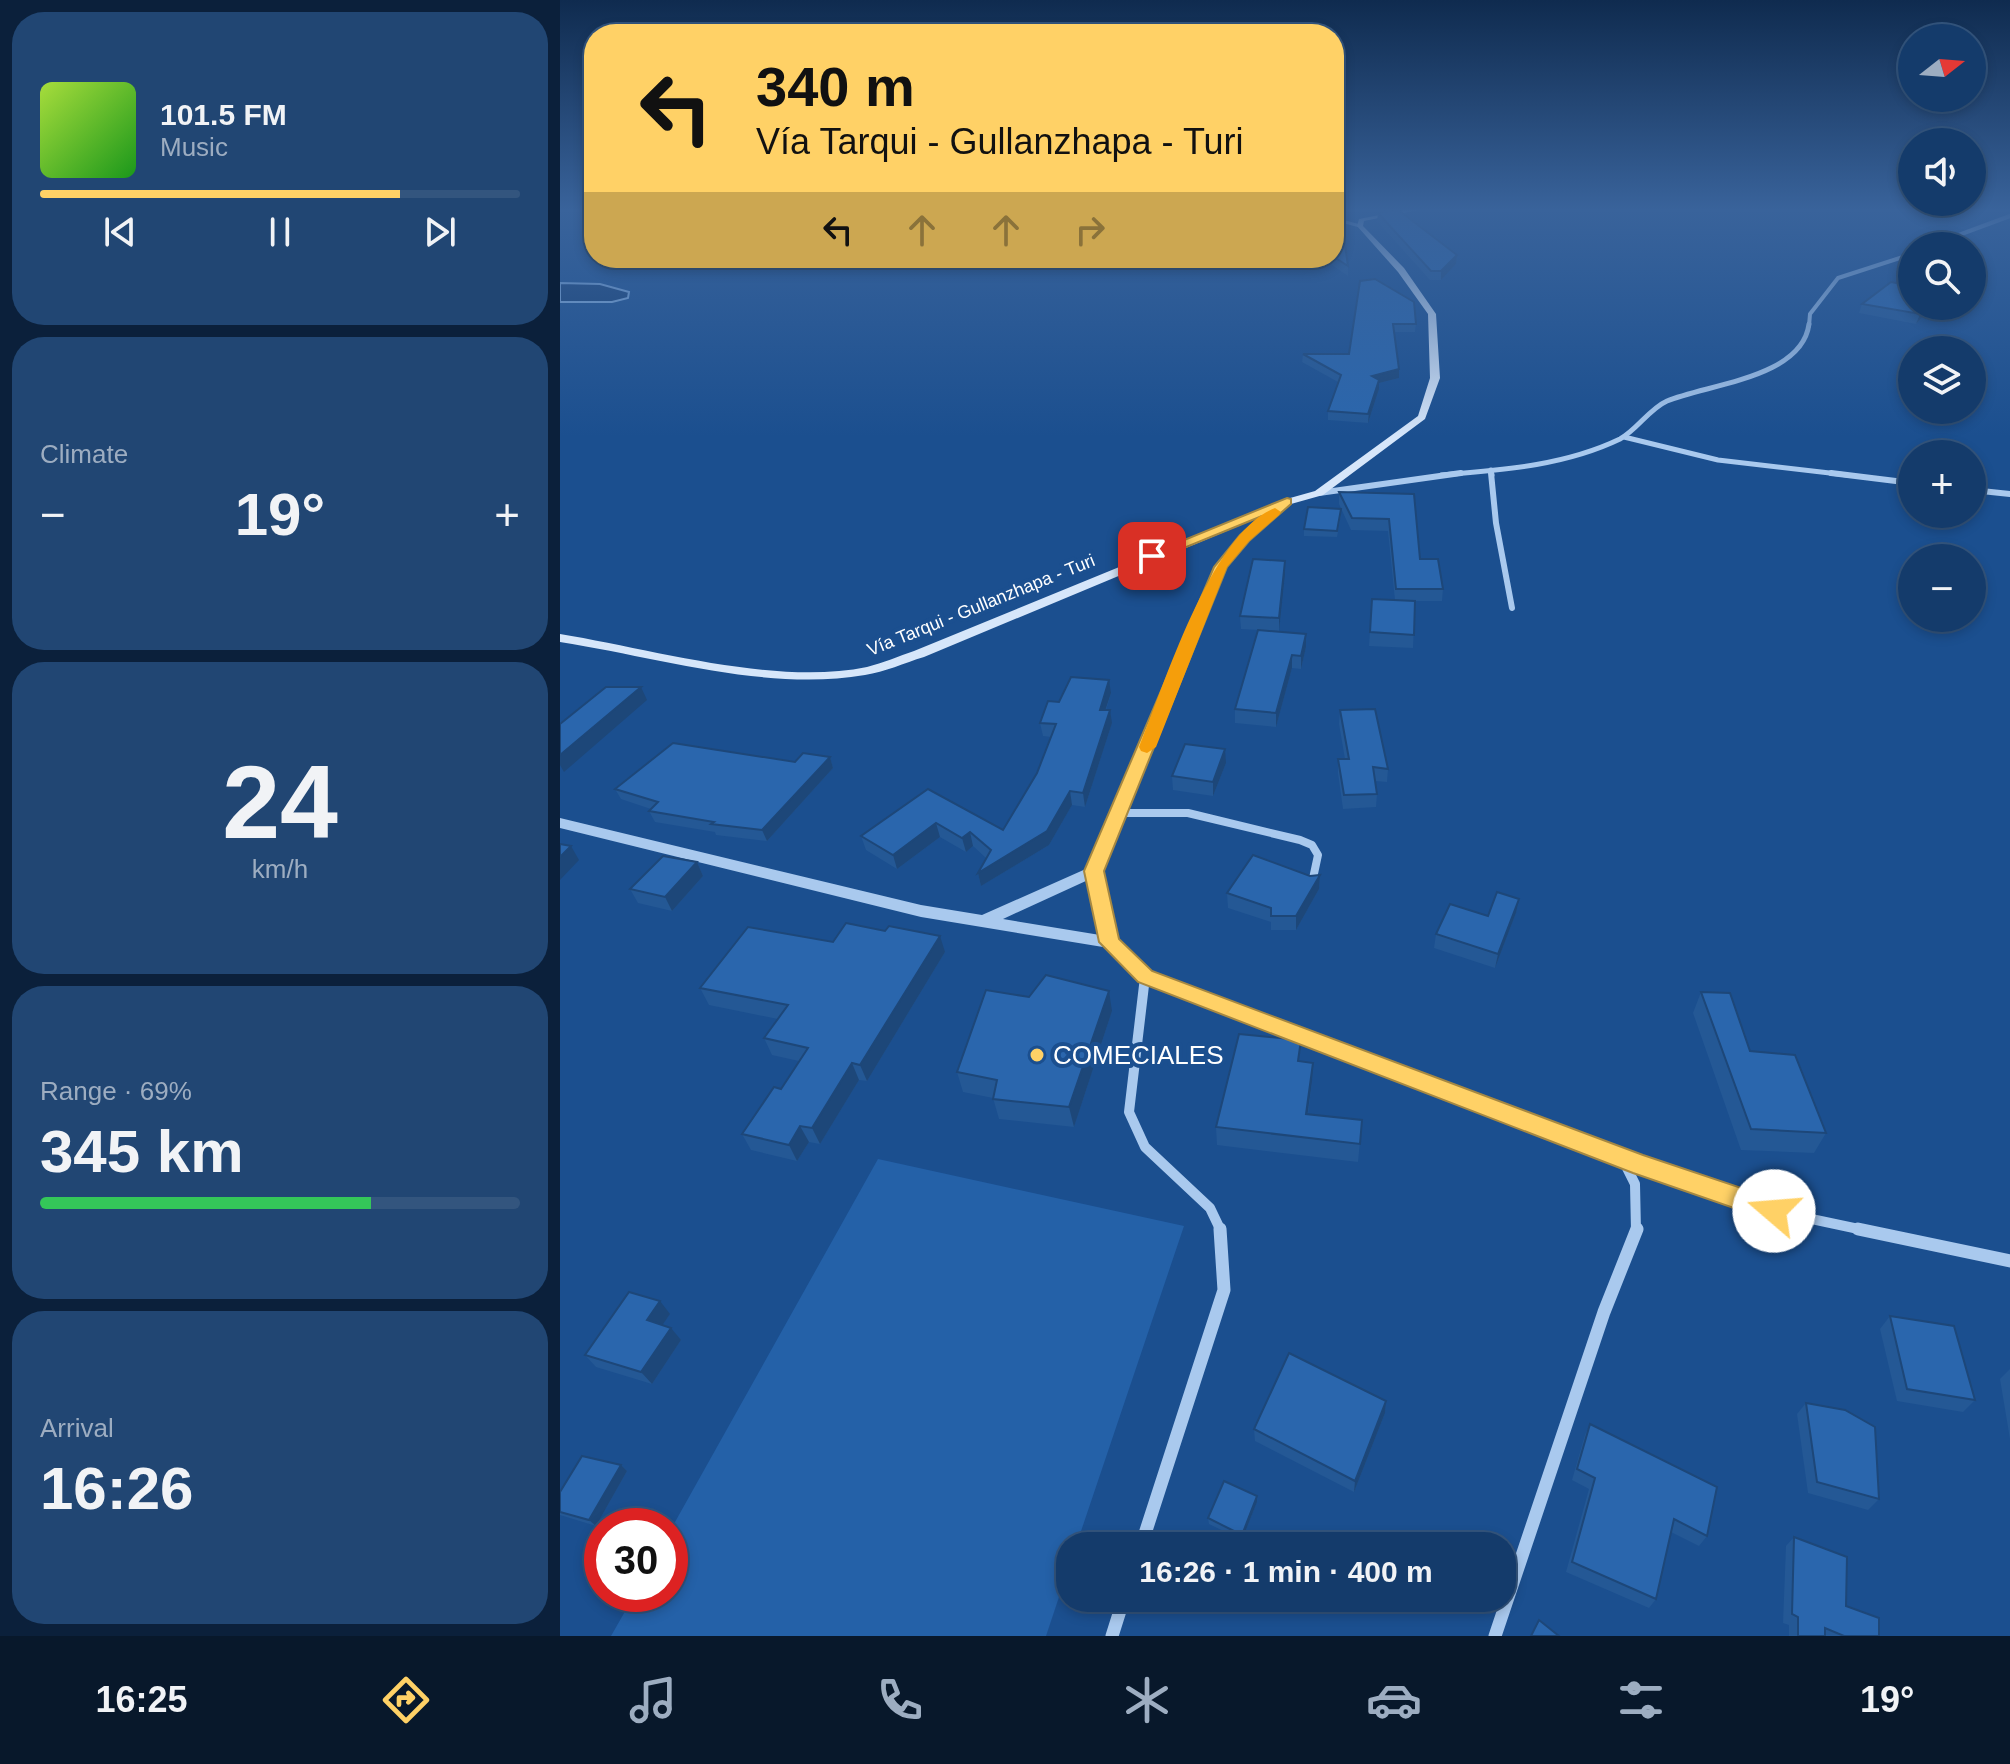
<!DOCTYPE html>
<html lang="en">
<head>
<meta charset="utf-8">
<style>
	:root { --surface:#143b6b; --page:#214673; --text:#f1f3f6; --muted:#9dadc1; --line:#33557e; --accent:#ffd166 }
	body { margin:0; font-family:Arial,sans-serif; background:var(--page); color:var(--text); height:100vh; display:flex; flex-direction:column; font-size:30px; white-space:nowrap }
	* { box-sizing:border-box; margin:0 }
	p { font-size:26px; color:var(--muted) }
	.icon { flex:none; width:44px; height:44px; fill:none; stroke:currentColor; stroke-width:2; stroke-linecap:round; stroke-linejoin:round }
	.map { position:relative; flex:1; overflow:hidden }
	.side { display:flex; flex-direction:column; gap:12px; padding:12px; background:#0b203b; width:560px }
	.side>* { flex:none }
	.banner { position:absolute; left:24px; top:24px; width:760px; height:244px; border-radius:32px; box-shadow:0 4px 12px #0003,0 0 0 2px var(--line); background:#ffd166; color:#111; overflow:hidden }
	.needle { width:52px; rotate:73deg }
	.tools { position:absolute; left:1338px; top:24px; display:grid; gap:16px }
	.tools a { display:grid; place-items:center; width:88px; height:88px; border-radius:50%; background:var(--surface); box-shadow:0 4px 12px #0003,0 0 0 2px var(--line); font-size:40px }
	.speed { position:absolute; left:24px; top:1508px; display:flex; gap:16px; font-size:40px; font-weight:700; text-align:center }
	.speed>* { display:grid; place-content:center; width:104px; height:104px; border-radius:50%; background:var(--surface); box-shadow:0 4px 12px #0003,0 0 0 2px var(--line); line-height:1 }
	.speed .limit { border:12px solid #d22; background:#fff; color:#111 }
	.pin { position:absolute; display:grid; place-items:center; width:68px; height:68px; color:#fff; margin:-34px; border-radius:16px; box-shadow:0 4px 12px #0006 }
	.me { position:absolute; width:88px; margin:-44px; rotate:288deg; stroke-linejoin:round; filter:drop-shadow(0 0 6px #0008) }
	.turn { display:flex; align-items:center; gap:28px; height:168px; padding:0 40px; font-size:36px }
	.turn .icon { width:104px; height:104px; stroke-width:2.5 }
	.turn b { display:block; font-size:56px; line-height:68px }
	.lanes { display:flex; align-items:center; height:76px; padding:0 40px; background:#0003; justify-content:center; gap:40px; direction:ltr }
	.lanes .off { opacity:.35 }
	.big { font-size:60px; font-weight:700; line-height:1.1 }
	.side .tile { flex:1; display:flex; flex-direction:column; justify-content:center; gap:12px; min-width:0; padding:0 28px; border-radius:32px; background:var(--page) }
	.side .dial { align-items:center; gap:0 }
	.dial b { font-size:104px; line-height:1 }
	.song { display:flex; align-items:center; gap:24px }
	.cover { width:96px; height:96px; border-radius:12px; background:linear-gradient(135deg,hsl(80 70% 55%),hsl(120 70% 35%)) }
	.played { height:8px; border-radius:4px; background:linear-gradient(90deg,var(--accent) 75%,var(--line) 75%) }
	.keys { display:flex; justify-content:space-around; direction:ltr }
	.heat { display:flex; justify-content:space-between; align-items:center; font-size:44px; direction:ltr }
	.charge { height:12px; border-radius:6px; background:linear-gradient(90deg,#34c759 69%,var(--line) 0) }
	.trip { position:absolute; left:496px; top:1532px; width:460px; height:80px; border-radius:32px; background:var(--surface); box-shadow:0 4px 12px #0003,0 0 0 2px var(--line); font-weight:700; line-height:80px; text-align:center }
	.tabs { display:flex; height:128px; justify-content:space-around; align-items:center; background:#08182b; color:var(--muted) }
	.tabs .icon { width:56px; height:56px }
	.tabs .on { color:var(--accent) }
	.tabs b { font-size:36px; color:var(--text) }
	main { display:flex; flex:1; min-height:0 }
	.map>svg:first-child { display:block }
	.green { fill:#2461a8 }
	.water { fill:#123a6d; stroke:#9cc4f0; stroke-width:2 }
	.lines { fill:none; stroke-linecap:round; stroke-linejoin:round }
	.service { stroke:#a9c9ee; stroke-width:3 }
	.minor-far5 { stroke:#a9c9ee; stroke-width:4 }
	.minor-far4 { stroke:#a9c9ee; stroke-width:5 }
	.minor-far3 { stroke:#a9c9ee; stroke-width:6 }
	.minor-far2 { stroke:#a9c9ee; stroke-width:8 }
	.minor-far1 { stroke:#a9c9ee; stroke-width:10 }
	.minor { stroke:#a9c9ee; stroke-width:13 }
	.tertiary { fill:#a9c9ee; fill-rule:evenodd }
	.secondary { fill:#d6e6fa; fill-rule:evenodd }
	.wall { fill:#245895 }
	.shaded-wall { fill:#1d4779 }
	.building { fill:#2a66ad; stroke:#1d4779; stroke-width:2 }
	.route { fill:#ffd166; stroke:#a68842; stroke-width:2 }
	.slow { fill:#f59e0b }
	.poi-dot { fill:#ffd166; stroke:#1b4f8f; stroke-width:3 }
	.labels { text-anchor:middle; dominant-baseline:central; stroke-width:8; stroke-linejoin:round; paint-order:stroke }
	.far-street-label { font-size:18px; fill:#fff; stroke:#1b4f8f }
	.near-poi-label { font-size:26px; fill:#fff; stroke:#1b4f8f; text-anchor:start }
</style>
</head>
<body>
<main>
<section class="side">
<div class="tile">
<div class="song"><i class="cover"></i><div><b>101.5 FM</b><p>Music</p></div></div>
<div class="played"></div>
<div class="keys"><svg class="icon" aria-label="previous" viewBox="0 0 24 24"><path d="M18 5L8 12l10 7zM5 5v14"/></svg><svg class="icon" aria-label="pause" viewBox="0 0 24 24"><path d="M8 5v14M16 5v14"/></svg><svg class="icon" aria-label="next" viewBox="0 0 24 24"><path d="M6 5l10 7-10 7zM19 5v14"/></svg></div>
</div>
<div class="tile"><p>Climate</p>
<div class="heat"><a>−</a><b class="big">19°</b><a>+</a></div>
</div>
<div class="tile dial"><b>24</b><p>km/h</p></div>
<div class="tile"><p>Range · 69%</p><b class="big">345 km</b><div class="charge"></div></div>
<div class="tile"><p>Arrival</p><b class="big">16:26</b></div>
</section>
<div class="map">
<svg width="1450" height="1636" viewBox="0 0 1450 1636">
	<rect width="100%" height="100%" fill="#1b4f8f"/>
	<path class="green" d="M318,1159l306,67 -108,320h-6v18l-24,72h-435l24,-42h35v-63z"/>
	<path class="water" d="M0,283l40,1 29,8 -1,6 -16,4h-52z"/>
	<g class="lines">
		<path class="service" d="M774,219l26,7"/>
		<g class="minor-far5">
			<path d="M1369,246l81,-30"/>
			<path d="M1249,326l1,-12 28,-36 74,-24"/>
		</g>
		<g class="minor-far4">
			<path d="M1064,437l94,23 129,15"/>
			<path d="M931,470l1,5"/>
			<path d="M881,475c60,-5 123,-9 179,-36 17,-9 29,-30 47,-38 41,-17 135,-23 142,-77"/>
		</g>
		<g class="minor-far3">
			<path d="M931,473l5,50 16,85"/>
			<path d="M1271,473l81,10"/>
			<path d="M1412,490l38,4"/>
			<path d="M759,493l142,-20"/>
		</g>
		<path class="minor-far2" d="M560,813h68l112,27 12,5 6,10 -6,28"/>
		<g class="minor-far1">
			<path d="M549,942l36,35 538,204 91,30 94,20"/>
			<path d="M585,977l-16,135 16,35 65,61 11,23"/>
			<path d="M1062,1158l13,26 1,47"/>
		</g>
		<g class="minor">
			<path d="M1298,1229l152,32"/>
			<path d="M581,1546l83,-256 -4,-61"/>
			<path d="M552,1636l12,-38"/>
			<path d="M935,1636l109,-324 33,-83"/>
		</g>
		<path class="tertiary" d="M724,500l8,2 -44,38 -22,28 -125,303 16,71 -2,4 -6,2 -188,-31 -361,-89v-10l361,87 61,10 106,-47 128,-301 24,-31zM528,880l12,55 -97,-16z"/>
		<path class="secondary" d="M856,208h12l-64,13 -1,5 41,42 32,46 4,64 -15,41 -102,76 -32,9 -367,153c-20,6 -39,15 -59,18 -98,17 -208,-18 -305,-33v-8c92,15 215,52 307,33 16,-4 32,-11 47,-16l369,-151 32,-9 103,-75 12,-38 -2,-64 -30,-42 -41,-46 2,-7z"/>
	</g>
	<g class="wall">
		<path d="M818,213l79,42 -1,9 -15,16h-11l-53,-59z"/>
		<path d="M774,231l14,35v10l-26,-18h12z"/>
		<path d="M800,281l56,43 -1,8h-21l5,46 -20,5v6l-11,34 -40,-3v-9l10,-29 -36,-20 1,-8h46z"/>
		<path d="M1302,304l50,2h20l-16,18 -57,-11z"/>
		<path d="M779,492l75,2 6,65 23,30 -1,12h-27l-2,47 -44,-2 3,-47 23,1 -7,-69 -37,-1 -12,-26z"/>
		<path d="M781,515l-4,22 -33,-1v-7z"/>
		<path d="M725,574l-6,57 -38,-2 -1,-13z"/>
		<path d="M746,634v13l-5,22 -9,-1 -16,59 -41,-4v-14z"/>
		<path d="M551,693l-5,17 6,13 -27,84 -13,-2 -23,40 -68,41 -3,-13 8,-15 -13,-12 -7,6 -26,-15 -43,32 -31,-19 -5,-14 67,-47 75,41 34,-57 14,-36 -8,-1 -3,-13 19,-21z"/>
		<path d="M780,710l48,59 -1,13 -12,-1 2,13 -1,13 -33,2 -5,-36v-14h7l-6,-35z"/>
		<path d="M270,757l3,11 -66,73 -51,-6 -1,-3 -60,-10 -6,-11 2,-2 -30,-10 -6,-10z"/>
		<path d="M666,763l-13,33 -40,-6 -1,-14z"/>
		<path d="M137,862l6,14 -31,35 -34,-8 -8,-14z"/>
		<path d="M760,875l-1,14 -23,41h-25v-8l-43,-14 -1,-15 83,-17z"/>
		<path d="M959,899l-3,14 -21,55 -61,-20 2,-14 52,-18z"/>
		<path d="M273,942l112,10 -78,129 -8,-1 -39,64 -11,-2 -12,19 -46,-11 -9,-16 39,-45 18,-28 -27,-6 -8,-17 14,-19 -69,-14 -9,-17z"/>
		<path d="M1141,992l49,59 76,82 -12,20 -73,-3 -48,-137z"/>
		<path d="M552,1011l-38,116 -75,-8 -6,-21 -30,-6 -6,-20z"/>
		<path d="M740,1061l13,2 -1,18 -4,33 54,6 -4,42 -141,-17 -1,-18z"/>
		<path d="M110,1314l-8,11 19,15 -29,44 -56,-17 -11,-12z"/>
		<path d="M1330,1316l85,84 -12,12 -66,-11 -17,-72z"/>
		<path d="M1450,1369v70l-10,-60z"/>
		<path d="M826,1401l-1,12 -31,79 -99,-51 -1,-12z"/>
		<path d="M1246,1403l73,96 -11,11 -60,-17 -11,-79z"/>
		<path d="M1030,1424l117,112 -8,10 -28,-14 -15,67 -7,9 -83,-36 23,-83 -17,-9 13,-45z"/>
		<path d="M61,1465l6,6 -31,55 -36,-11v-23z"/>
		<path d="M697,1496v6l-15,38 -33,-16 -1,-6z"/>
		<path d="M1234,1537l52,69 33,30h-90v-11l-6,-2 3,-77z"/>
	</g>
	<g class="shaded-wall">
		<path d="M897,255l-1,9 -15,16v-9z"/>
		<path d="M1367,306h5l-16,18 4,-10z"/>
		<path d="M839,369v9l-20,5v6l-11,34 4,-47z"/>
		<path d="M725,561v13l-6,57v-13z"/>
		<path d="M746,634v13l-5,22v-13z"/>
		<path d="M732,655v13l-16,59v-14z"/>
		<path d="M549,680l2,13 -10,30 -1,-13z"/>
		<path d="M81,687l6,13 -83,72 -4,-7v-10z"/>
		<path d="M550,710l2,13 -27,84 -2,-14z"/>
		<path d="M665,749l1,14 -13,33v-14z"/>
		<path d="M270,757l3,11 -66,73 -5,-11z"/>
		<path d="M510,791l2,14 -23,40 -68,41 -3,-13z"/>
		<path d="M376,823l4,14 -43,32 -4,-14z"/>
		<path d="M410,832l3,14 -7,6 -4,-14z"/>
		<path d="M11,846l8,14 -19,20v-23z"/>
		<path d="M137,862l6,14 -31,35 -7,-14z"/>
		<path d="M760,875l-1,14 -23,41v-14z"/>
		<path d="M959,899l-3,14 -21,55 3,-14z"/>
		<path d="M380,936l5,16 -78,129 -7,-16z"/>
		<path d="M549,991l3,20 -38,116 -5,-20z"/>
		<path d="M292,1063l7,17 -39,64 -8,-16z"/>
		<path d="M753,1063l-1,18 -7,51 1,-18z"/>
		<path d="M240,1126l9,16 -12,19 -8,-16z"/>
		<path d="M100,1301l10,13 -13,19 -10,-13z"/>
		<path d="M111,1328l10,12 -29,44 -11,-12z"/>
		<path d="M826,1401l-1,12 -31,79 1,-11z"/>
		<path d="M61,1465l6,6 -31,55 -7,-6z"/>
		<path d="M697,1496v6l-15,38v-5z"/>
	</g>
	<g class="building">
		<path d="M837,209l60,46 -16,16h-10l-53,-58z"/>
		<path d="M774,231h9l5,35 -14,-9z"/>
		<path d="M815,279l39,23 2,22h-23l6,45 -27,7 7,4 -11,34 -40,-3 13,-36 -38,-21h46l11,-73z"/>
		<path d="M1331,282l21,4v20h15l-7,8 -58,-10z"/>
		<path d="M779,492l75,2 6,65h18l5,30h-47l-7,-70 -37,-1z"/>
		<path d="M748,507l33,2 -4,22 -33,-2z"/>
		<path d="M693,559l32,2 -6,57 -39,-2z"/>
		<path d="M812,599l43,2 -1,34 -44,-3z"/>
		<path d="M698,630l48,4 -5,22 -9,-1 -16,58 -41,-4z"/>
		<path d="M511,677l38,3 -9,30h10l-27,83 -13,-2 -23,40 -69,42 13,-23 -21,-18 -8,6 -26,-15 -43,32 -32,-19 67,-47 75,41 34,-57 19,-49 -16,-1 8,-22 11,1z"/>
		<path d="M46,687h35l-81,68v-31z"/>
		<path d="M815,709l13,60 -15,-2 4,27 -33,1 -6,-36h11l-9,-49z"/>
		<path d="M113,743l122,19 8,-9 27,4 -68,73 -51,-6 3,-2 -65,-11 9,-9 -43,-13z"/>
		<path d="M625,744l40,5 -12,33 -41,-6z"/>
		<path d="M0,844l11,2 -11,11z"/>
		<path d="M693,855l57,21 10,-1 -24,41h-25v-8l-44,-15z"/>
		<path d="M103,856l34,6 -32,35 -35,-8z"/>
		<path d="M937,892l22,7 -21,55 -62,-20 14,-30 38,12z"/>
		<path d="M286,923l39,8 4,-5 51,10 -80,129 -8,-2 -40,65 -12,-2 -11,19 -47,-11 32,-47 7,2 27,-41 -44,-10 24,-33 -88,-17 48,-61 85,15z"/>
		<path d="M486,975l63,16 -40,116 -76,-8 4,-19 -40,-8 29,-82 43,7z"/>
		<path d="M1141,992l29,1 20,58 45,4 31,78 -75,-4z"/>
		<path d="M679,1034l62,6 -3,21 15,2 -7,51 56,6 -2,24 -144,-17z"/>
		<path d="M69,1292l31,9 -13,19 24,8 -30,44 -56,-17z"/>
		<path d="M1330,1316l64,10 21,74 -68,-11z"/>
		<path d="M729,1353l97,48 -31,80 -101,-52z"/>
		<path d="M1246,1403l39,7 30,17 4,72 -62,-17z"/>
		<path d="M1030,1424l127,63 -10,49 -33,-17 -18,80 -84,-37 23,-84 -18,-9z"/>
		<path d="M22,1456l39,9 -32,55 -29,-8v-20z"/>
		<path d="M664,1481l33,15 -15,39 -34,-17z"/>
		<path d="M1234,1537l53,20 -1,49 33,12v18h-35l-19,-8v8h-27v-19l-6,-3z"/>
		<path d="M979,1620l20,16h-28z"/>
	</g>
	<linearGradient id="sky" x2="0" y2="1"><stop stop-color="#0f2b4f"/><stop offset="0.48" stop-color="#39639b"/><stop offset="1" stop-color="#39639b" stop-opacity="0"/></linearGradient>
	<rect width="1450" height="437" fill="url(#sky)"/>
	<path class="route" d="M727,498l4,1v5l-42,37 -22,26 -123,304 15,68 33,32 491,184 140,47 4,9 -4,8 -9,3 -141,-49 -495,-191 -39,-40 -15,-71 130,-304 26,-32 22,-19 -105,43 -12,-3z"/>
	<path class="slow" d="M715,508l6,4 -2,3 -30,26 -22,26 -71,180 -9,6 -6,-2 -2,-4c25,-61 72,-215 136,-239z"/>
	<circle class="poi-dot" cx="477" cy="1055" r="8"/>
	<g class="labels">
		<g class="far-street-label">
			<text transform="translate(421 605) rotate(-22)">Vía Tarqui - Gullanzhapa - Turi</text>
		</g>
		<g class="near-poi-label">
			<text x="493" y="1055">COMECIALES</text>
		</g>
	</g>
</svg>
<div class="tools">
<a><svg class="needle" viewBox="-14 -14 28 28"><path d="M0-13l5 13h-10z" fill="#e53935"/><path d="M0 13l5-13h-10z" fill="#9dadc1"/></svg></a>
<a><svg class="icon" aria-label="sound" viewBox="0 0 24 24"><path d="M4 9h4l5-4v14l-5-4H4zM17 9q2 3 0 6"/></svg></a>
<a><svg class="icon" aria-label="search" viewBox="0 0 24 24"><circle cx="10" cy="10" r="6"/><path d="M15 15l6 6"/></svg></a>
<a><svg class="icon" aria-label="layers" viewBox="0 0 24 24"><path d="M12 4l9 5-9 5-9-5zM3 14l9 5 9-5"/></svg></a>
<a>+</a>
<a>−</a>
</div>
<div class="speed"><div class="limit">30</div></div>
<div class="pin" style="left:592px;top:556px;background:#d93025"><svg class="icon" aria-label="arrive" viewBox="0 0 24 24"><path d="M6 21V4h12l-3 4 3 4H6"/></svg></div>
<svg class="me" style="left:1214px;top:1211px" viewBox="-20 -20 40 40"><circle r="19" fill="#fff"/><path d="M0-13L10 11 0 6-10 11z" fill="#ffd166"/></svg>
<div class="trip">16:26 · 1 min · 400 m</div>
<div class="banner">
<div class="turn"><svg class="icon" aria-label="left" viewBox="0 0 24 24"><path d="M17 20v-9H6M10 6l-5 5 5 5"/></svg><div><b>340 m</b>Vía Tarqui - Gullanzhapa - Turi</div></div>
<div class="lanes"><svg class="icon" aria-label="left" viewBox="0 0 24 24"><path d="M17 20v-9H6M10 6l-5 5 5 5"/></svg><svg class="icon off" aria-label="ahead" viewBox="0 0 24 24"><path d="M12 20V5M6 11l6-6 6 6"/></svg><svg class="icon off" aria-label="ahead" viewBox="0 0 24 24"><path d="M12 20V5M6 11l6-6 6 6"/></svg><svg class="icon off" aria-label="right" viewBox="0 0 24 24"><path d="M7 20v-9h11M14 6l5 5-5 5"/></svg></div>
</div>
</div>
</main>
<nav class="tabs">
<b>16:25</b>
<svg class="icon on" aria-label="directions" viewBox="0 0 24 24"><path d="M12 3l9 9-9 9-9-9zM9 14v-3h6M13 9l2 2-2 2"/></svg>
<svg class="icon" aria-label="music" viewBox="0 0 24 24"><path d="M9 18V5l10-2v13"/><circle cx="6" cy="18" r="3"/><circle cx="16" cy="16" r="3"/></svg>
<svg class="icon" aria-label="phone" viewBox="0 0 24 24"><path d="M5 4h4l2 5-3 2q2 4 5 5l2-3 5 2v4C11 20 4 13 5 4z"/></svg>
<svg class="icon" aria-label="climate" viewBox="0 0 24 24"><path d="M12 3v18M4 7l16 10M4 17L20 7"/></svg>
<svg class="icon" aria-label="car" viewBox="0 0 24 24"><path d="M5 17H2v-5l4-1 3-4h7l3 4 3 1v5h-3M9 17h6M6 11h13"/><circle cx="7" cy="17" r="2"/><circle cx="17" cy="17" r="2"/></svg>
<svg class="icon" aria-label="filters" viewBox="0 0 24 24"><path d="M4 7h16M4 17h16"/><circle cx="9" cy="7" r="2"/><circle cx="15" cy="17" r="2"/></svg>
<b>19°</b>
</nav>
</body>
</html>
